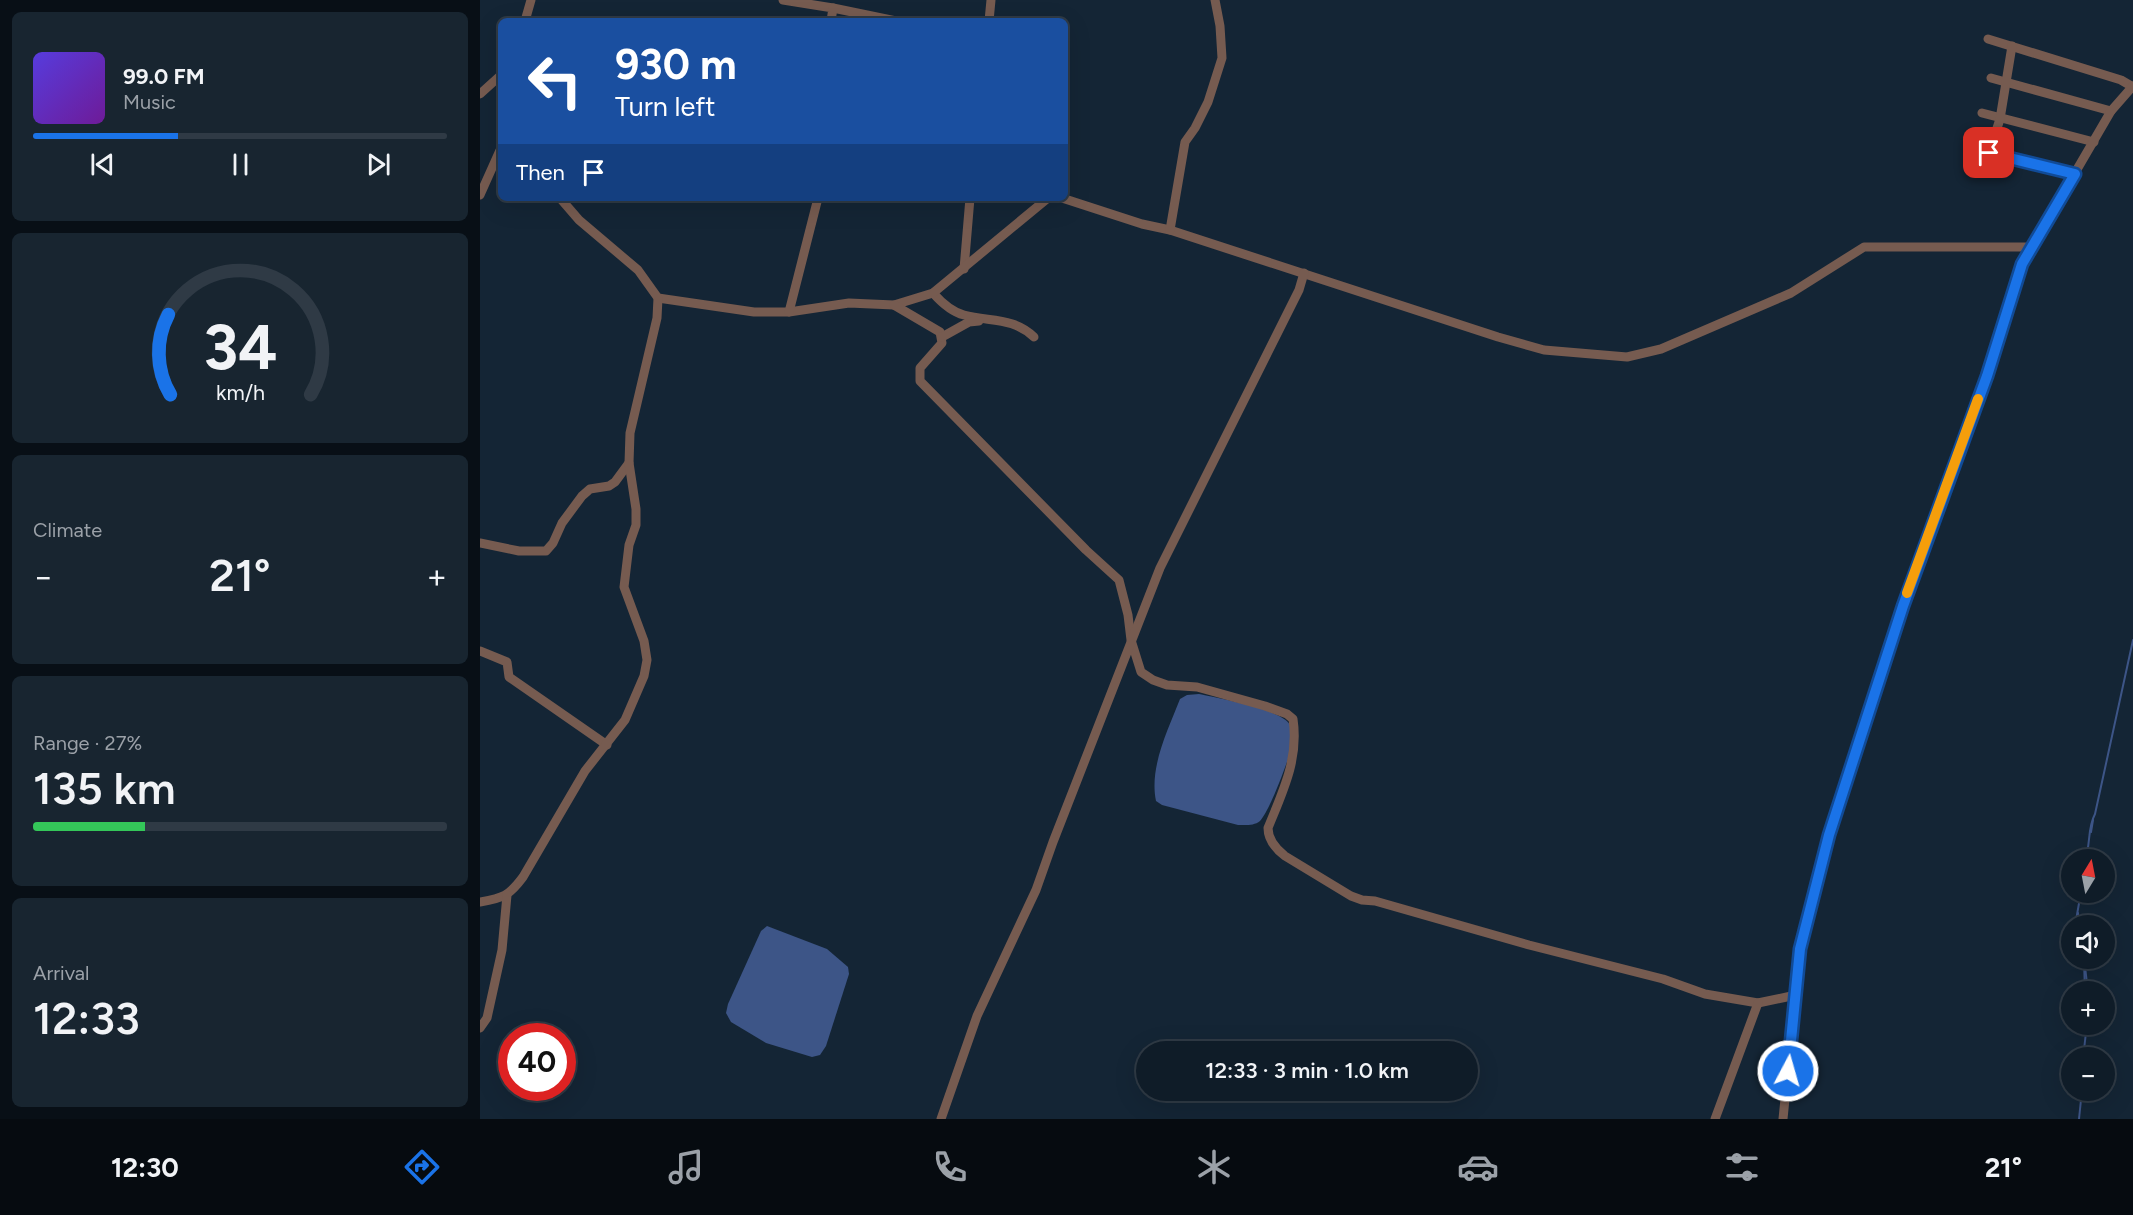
<!DOCTYPE html>
<html lang="en">
<head>
<meta charset="utf-8">
<style>
	:root { --surface:#0f1c28; --page:#182530; --text:#f1f3f6; --muted:#9ba1a8; --line:#2f3a45; --accent:#1a73e8 }
	body { margin:0; font-family:Figtree,sans-serif; background:var(--page); color:var(--text); height:100vh; display:flex; flex-direction:column; font-size:22px; white-space:nowrap }
	* { box-sizing:border-box; margin:0 }
	p { font-size:20px; color:var(--muted) }
	.icon { flex:none; width:33px; height:33px; fill:none; stroke:currentColor; stroke-width:2; stroke-linecap:round; stroke-linejoin:round }
	.map { position:relative; flex:1; overflow:hidden }
	.drawer { display:flex; flex-direction:column; gap:12px; padding:12px; background:#080f16; width:480px }
	.drawer>* { flex:none }
	.guide { position:absolute; left:18px; top:18px; width:570px; height:183px; border-radius:9px; box-shadow:0 6px 24px #0002,0 0 0 2px var(--line); background:#1a4fa0; color:#fff; overflow:hidden }
	.needle { width:39px; rotate:10deg }
	.controls { position:absolute; left:1581px; top:849px; display:grid; gap:12px }
	.controls a { display:grid; place-items:center; width:54px; height:54px; border-radius:50%; background:var(--surface); box-shadow:0 6px 24px #0002,0 0 0 2px var(--line); font-size:30px }
	.speed { position:absolute; left:18px; top:1023px; display:flex; gap:12px; font-size:30px; font-weight:700; text-align:center }
	.speed>* { display:grid; place-content:center; width:78px; height:78px; border-radius:50%; background:var(--surface); box-shadow:0 6px 24px #0002,0 0 0 2px var(--line); line-height:1 }
	.speed .limit { border:9px solid #d22; background:#fff; color:#111 }
	.pin { position:absolute; display:grid; place-items:center; width:51px; height:51px; color:#fff; margin:-26px; border-radius:12px; box-shadow:0 3px 9px #0006 }
	.me { position:absolute; width:66px; margin:-33px; rotate:6deg; stroke-linejoin:round; filter:drop-shadow(0 0 4px #0008) }
	.turn { display:flex; align-items:center; gap:21px; height:126px; padding:0 18px; font-size:27px }
	.turn .icon { width:78px; height:78px; stroke-width:2.5 }
	.turn b { display:block; font-size:42px; line-height:51px }
	.then { display:flex; align-items:center; height:57px; padding:0 18px; background:#0003; gap:12px; font-size:22px }
	.big { font-size:45px; font-weight:600; line-height:1.1 }
	.drawer .widget { flex:1; display:flex; flex-direction:column; justify-content:center; gap:9px; min-width:0; padding:0 21px; border-radius:9px; background:var(--page) }
	.drawer .dial { align-items:center; gap:0 }
	.dial svg { height:156px; overflow:visible; fill:none; stroke:var(--line); stroke-width:7; stroke-linecap:round; text-anchor:middle }
	.dial text { fill:var(--text); stroke:none }
	.song { display:flex; align-items:center; gap:18px }
	.cover { width:72px; height:72px; border-radius:9px; background:linear-gradient(135deg,hsl(250 70% 55%),hsl(280 70% 35%)) }
	.played { height:6px; border-radius:3px; background:linear-gradient(90deg,var(--accent) 35%,var(--line) 35%) }
	.keys { display:flex; justify-content:space-around; direction:ltr }
	.heat { display:flex; justify-content:space-between; align-items:center; font-size:33px; direction:ltr }
	.charge { height:9px; border-radius:4px; background:linear-gradient(90deg,#34c759 27%,var(--line) 0) }
	.trip { position:absolute; left:656px; top:1041px; width:342px; height:60px; border-radius:30px; background:var(--surface); box-shadow:0 6px 24px #0002,0 0 0 2px var(--line); font-weight:600; line-height:60px; text-align:center }
	.dock { display:flex; height:96px; justify-content:space-around; align-items:center; background:#060b10; color:var(--muted) }
	.dock .icon { width:42px; height:42px }
	.dock .on { color:var(--accent) }
	.dock b { font-size:27px; color:var(--text) }
	main { display:flex; flex:1; min-height:0 }
	.map>svg:first-child { display:block }
	.water { fill:#3d5587 }
	.lines { fill:none; stroke-linecap:round; stroke-linejoin:round }
	.stream { stroke:#3d5587; stroke-width:2 }
	.minor { stroke:#765b50; stroke-width:9 }
	.route-casing { stroke:#114b97; stroke-width:15 }
	.route { stroke:#1a73e8; stroke-width:10 }
	.slow { stroke:#f59e0b; stroke-width:10 }
</style>
</head>
<body>
<main>
<section class="drawer">
<div class="widget">
<div class="song"><i class="cover"></i><div><b>99.0 FM</b><p>Music</p></div></div>
<div class="played"></div>
<div class="keys"><svg class="icon" aria-label="previous" viewBox="0 0 24 24"><path d="M18 5L8 12l10 7zM5 5v14"/></svg><svg class="icon" aria-label="pause" viewBox="0 0 24 24"><path d="M8 5v14M16 5v14"/></svg><svg class="icon" aria-label="next" viewBox="0 0 24 24"><path d="M6 5l10 7-10 7zM19 5v14"/></svg></div>
</div>
<div class="widget dial"><svg viewBox="0 0 100 80">
<path d="M14 69A42 42 0 1 1 86 69"/>
<path d="M14 69A42 42 0 0 1 13 28" stroke="#1a73e8"/>
<text x="50" y="56" font-size="32" font-weight="700">34</text>
<text x="50" y="72" font-size="11">km/h</text>
</svg></div>
<div class="widget"><p>Climate</p>
<div class="heat"><a>−</a><b class="big">21°</b><a>+</a></div>
</div>
<div class="widget"><p>Range · 27%</p><b class="big">135 km</b><div class="charge"></div></div>
<div class="widget"><p>Arrival</p><b class="big">12:33</b></div>
</section>
<div class="map">
<svg width="1653" height="1119" viewBox="0 0 1653 1119">
	<rect width="100%" height="100%" fill="#142535"/>
	<g class="water">
		<path d="M719,694c18,4 83,15 91,31 3,7 2,20 0,28 -4,13 -21,59 -30,68 -6,5 -15,4 -22,4l-76,-20 -6,-4c-7,-34 12,-71 24,-102l7,-4z"/>
		<path d="M287,926l60,23 21,18 1,7 -23,72 -6,9 -8,2 -46,-14 -35,-21 -5,-9 2,-9 33,-73z"/>
	</g>
	<g class="lines">
		<g class="stream">
			<path d="M1611,832l2,-12"/>
			<path d="M1605,860c6,-16 2,-31 10,-46l38,-174"/>
			<path d="M1598,913v13"/>
			<path d="M1595,926l6,-34"/>
			<path d="M1604,958l4,34"/>
			<path d="M1604,961l1,31"/>
			<path d="M1603,1058l4,-34"/>
			<path d="M1599,1119l3,-29"/>
		</g>
		<g class="minor">
			<path d="M303,0l50,8 -2,13"/>
			<path d="M353,8l63,13"/>
			<path d="M45,21l6,-21"/>
			<path d="M509,21l2,-21"/>
			<path d="M1508,39l133,41 12,7"/>
			<path d="M1511,78l120,33"/>
			<path d="M0,94l21,-19"/>
			<path d="M1502,113l112,29"/>
			<path d="M1492,148l103,26"/>
			<path d="M1509,153l11,-34 12,-73"/>
			<path d="M0,195l21,-47"/>
			<path d="M582,198l80,26 28,6 328,107 46,13 83,7 34,-8 130,-56 73,-46h168"/>
			<path d="M690,230l15,-88 10,-14 13,-26 14,-44 -2,-32 -5,-26"/>
			<path d="M484,269l6,-71"/>
			<path d="M453,293c8,9 19,19 31,22 26,7 49,2 70,22"/>
			<path d="M178,298l96,14h35l60,-9 45,2 39,-12 115,-95"/>
			<path d="M414,305l46,27 2,11 -22,25v13l166,169 33,30 9,35 3,25 10,32 12,8 14,5 30,2 68,19 22,8 6,5c6,40 -10,72 -25,109 0,12 8,21 17,28l66,40 11,4 13,1 154,44 134,34 42,15 53,9 38,-8"/>
			<path d="M309,312l29,-114"/>
			<path d="M462,337l27,-15 10,-1"/>
			<path d="M0,543l39,8h27l7,-8 9,-20 20,-27 8,-7 19,-3 6,-4 14,-19"/>
			<path d="M0,651l27,11 2,15 98,68"/>
			<path d="M0,902c23,-4 29,-6 43,-25l62,-106 40,-51 19,-44 3,-16 -3,-19 -20,-54 5,-42 7,-20v-16l-7,-46 1,-30 27,-115 1,-20 -20,-28 -59,-50 -19,-22"/>
			<path d="M0,1028l7,-10 15,-68 5,-55"/>
			<path d="M461,1119l36,-103 59,-126 17,-48 107,-274 139,-278 5,-17"/>
			<path d="M1235,1119l43,-116"/>
			<path d="M1303,1119l17,-170 29,-114 74,-229 84,-230 35,-112 89,-153 22,-25"/>
		</g>
	</g>
	<g class="lines">
		<defs>
			<path id="route" d="M1308,1071l12,-122 29,-114 74,-229 84,-230 35,-112 53,-90 -86,-21"/>
		</defs>
		<use href="#route" class="route-casing"/>
		<use href="#route" class="route"/>
		<path class="slow" d="M1427,593l71,-194"/>
	</g>
</svg>
<div class="controls">
<a><svg class="needle" viewBox="-14 -14 28 28"><path d="M0-13l5 13h-10z" fill="#e53935"/><path d="M0 13l5-13h-10z" fill="#9ba1a8"/></svg></a>
<a><svg class="icon" aria-label="sound" viewBox="0 0 24 24"><path d="M4 9h4l5-4v14l-5-4H4zM17 9q2 3 0 6"/></svg></a>
<a>+</a>
<a>−</a>
</div>
<div class="speed"><div class="limit">40</div></div>
<div class="pin" style="left:1509px;top:153px;background:#d93025"><svg class="icon" aria-label="arrive" viewBox="0 0 24 24"><path d="M6 21V4h12l-3 4 3 4H6"/></svg></div>
<svg class="me" style="left:1308px;top:1071px" viewBox="-20 -20 40 40"><circle r="17" fill="#1a73e8" stroke="#fff" stroke-width="3"/><path d="M0-11L8 9 0 5-8 9z" fill="#fff"/></svg>
<div class="trip">12:33 · 3 min · 1.0 km</div>
<div class="guide">
<div class="turn"><svg class="icon" aria-label="left" viewBox="0 0 24 24"><path d="M17 20v-9H6M10 6l-5 5 5 5"/></svg><div><b>930 m</b>Turn left</div></div>
<div class="then">Then<svg class="icon" aria-label="arrive" viewBox="0 0 24 24"><path d="M6 21V4h12l-3 4 3 4H6"/></svg></div>
</div>
</div>
</main>
<nav class="dock">
<b>12:30</b>
<svg class="icon on" aria-label="directions" viewBox="0 0 24 24"><path d="M12 3l9 9-9 9-9-9zM9 14v-3h6M13 9l2 2-2 2"/></svg>
<svg class="icon" aria-label="music" viewBox="0 0 24 24"><path d="M9 18V5l10-2v13"/><circle cx="6" cy="18" r="3"/><circle cx="16" cy="16" r="3"/></svg>
<svg class="icon" aria-label="phone" viewBox="0 0 24 24"><path d="M5 4h4l2 5-3 2q2 4 5 5l2-3 5 2v4C11 20 4 13 5 4z"/></svg>
<svg class="icon" aria-label="climate" viewBox="0 0 24 24"><path d="M12 3v18M4 7l16 10M4 17L20 7"/></svg>
<svg class="icon" aria-label="car" viewBox="0 0 24 24"><path d="M5 17H2v-5l4-1 3-4h7l3 4 3 1v5h-3M9 17h6M6 11h13"/><circle cx="7" cy="17" r="2"/><circle cx="17" cy="17" r="2"/></svg>
<svg class="icon" aria-label="filters" viewBox="0 0 24 24"><path d="M4 7h16M4 17h16"/><circle cx="9" cy="7" r="2"/><circle cx="15" cy="17" r="2"/></svg>
<b>21°</b>
</nav>
</body>
</html>
